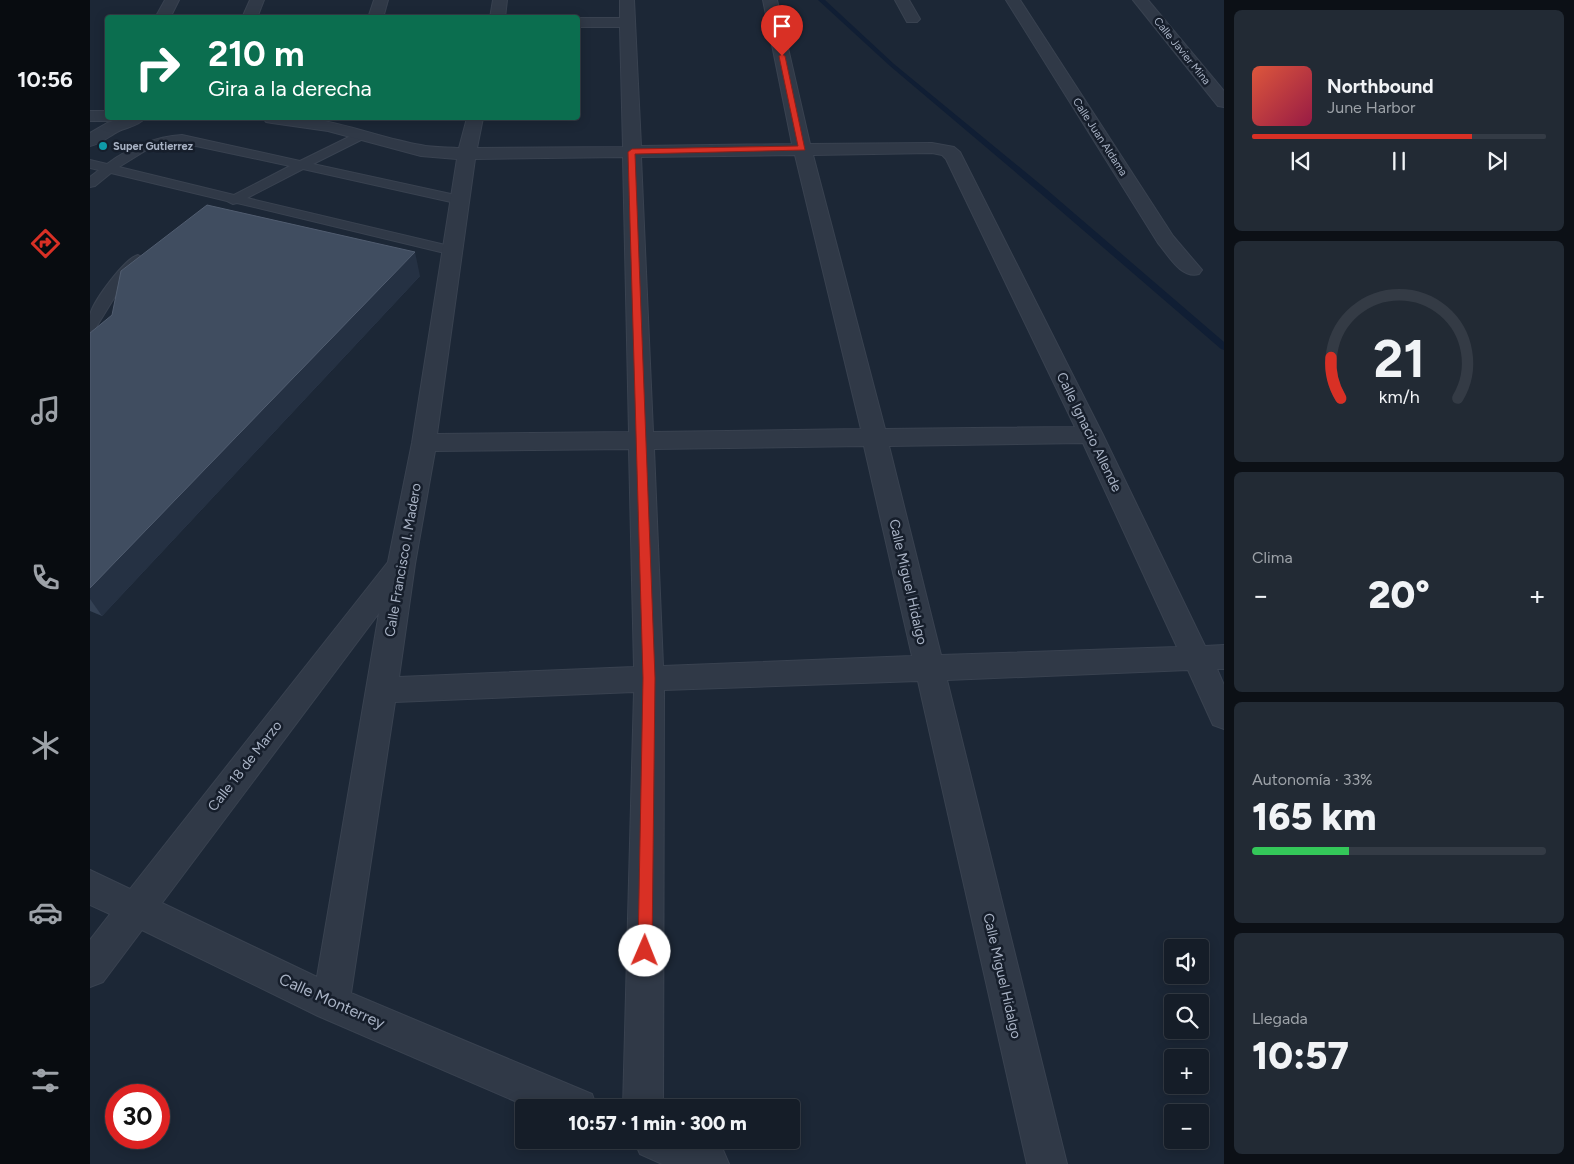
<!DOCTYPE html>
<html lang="es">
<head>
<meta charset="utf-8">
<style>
	:root { --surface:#151d28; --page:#222a34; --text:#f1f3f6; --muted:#9da2a8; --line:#343b45; --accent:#d93025 }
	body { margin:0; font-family:Figtree,sans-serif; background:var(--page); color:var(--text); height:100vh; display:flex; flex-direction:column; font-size:19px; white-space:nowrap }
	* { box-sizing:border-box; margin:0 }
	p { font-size:16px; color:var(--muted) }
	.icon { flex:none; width:28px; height:28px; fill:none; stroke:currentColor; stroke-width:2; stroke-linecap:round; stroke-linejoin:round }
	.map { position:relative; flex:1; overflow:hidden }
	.drawer { display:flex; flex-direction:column; gap:10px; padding:10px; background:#0c1016; width:350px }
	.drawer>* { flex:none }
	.banner { position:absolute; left:15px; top:15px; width:475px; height:105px; border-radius:5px; box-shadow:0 2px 12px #0003,0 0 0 1px var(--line); background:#0b6e4f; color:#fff; overflow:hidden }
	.buttons { position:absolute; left:1074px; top:939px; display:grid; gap:10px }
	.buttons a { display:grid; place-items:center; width:45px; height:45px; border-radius:5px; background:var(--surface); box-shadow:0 2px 12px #0003,0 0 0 1px var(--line); font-size:25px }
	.speed { position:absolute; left:15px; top:1084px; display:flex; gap:10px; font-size:25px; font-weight:700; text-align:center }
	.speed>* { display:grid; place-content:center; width:65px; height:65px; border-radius:50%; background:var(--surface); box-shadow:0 2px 12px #0003,0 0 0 1px var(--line); line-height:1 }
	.speed .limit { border:8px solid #d22; background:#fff; color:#111 }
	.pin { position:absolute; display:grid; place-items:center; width:42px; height:42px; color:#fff; margin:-51px -21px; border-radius:50% 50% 50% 0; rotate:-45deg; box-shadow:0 0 5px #0007 }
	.pin .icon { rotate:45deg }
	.me { position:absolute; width:55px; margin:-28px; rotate:1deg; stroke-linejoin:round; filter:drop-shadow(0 0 4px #0008) }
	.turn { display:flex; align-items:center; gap:18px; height:105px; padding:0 20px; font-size:22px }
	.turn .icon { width:65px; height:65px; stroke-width:2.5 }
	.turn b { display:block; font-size:35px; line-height:42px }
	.big { font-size:38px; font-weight:800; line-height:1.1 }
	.drawer .card { flex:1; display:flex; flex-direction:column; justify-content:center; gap:8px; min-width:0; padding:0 18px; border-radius:8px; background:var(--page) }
	.drawer .dial { align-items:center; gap:0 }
	.dial svg { height:130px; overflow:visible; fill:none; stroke:var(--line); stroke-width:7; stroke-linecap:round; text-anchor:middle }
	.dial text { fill:var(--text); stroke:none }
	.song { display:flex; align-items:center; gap:15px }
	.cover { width:60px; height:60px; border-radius:8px; background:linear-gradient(135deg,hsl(10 70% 55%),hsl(340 70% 35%)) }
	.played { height:5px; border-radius:2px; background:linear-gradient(90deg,var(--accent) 75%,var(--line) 75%) }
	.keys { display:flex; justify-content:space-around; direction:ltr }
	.heat { display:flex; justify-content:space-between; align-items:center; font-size:28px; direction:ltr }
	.charge { height:8px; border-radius:4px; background:linear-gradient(90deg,#34c759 33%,var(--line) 0) }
	.trip { position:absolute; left:425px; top:1099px; width:285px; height:50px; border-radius:5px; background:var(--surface); box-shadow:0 2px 12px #0003,0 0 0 1px var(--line); font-weight:800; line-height:50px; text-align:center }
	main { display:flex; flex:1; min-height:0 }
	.dock { display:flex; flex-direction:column; width:90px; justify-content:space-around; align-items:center; background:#080c10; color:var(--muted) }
	.dock .icon { width:35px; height:35px }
	.dock .current { color:var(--accent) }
	.dock b { font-size:22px; color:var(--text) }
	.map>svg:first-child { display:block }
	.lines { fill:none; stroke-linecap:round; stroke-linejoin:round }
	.stream { fill:#101e34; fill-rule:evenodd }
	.lane-casing { stroke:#394250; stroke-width:2 }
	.street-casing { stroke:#394250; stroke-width:2 }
	.lane { fill:#303947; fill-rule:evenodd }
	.street { fill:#303947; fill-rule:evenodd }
	.wall { fill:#344154 }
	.shaded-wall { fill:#253143 }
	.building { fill:#404d60; stroke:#515d70 }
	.route { fill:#d93025; stroke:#8d1f18 }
	.culture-dot { fill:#0f9aa8; stroke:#161e2b; stroke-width:2 }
	.labels { text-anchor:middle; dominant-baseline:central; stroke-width:5; stroke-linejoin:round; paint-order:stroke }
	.far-street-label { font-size:11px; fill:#a9b3c5; stroke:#161e2b }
	.far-poi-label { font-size:11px; font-weight:bold; fill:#a9b3c5; stroke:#161e2b; text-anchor:start }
	.street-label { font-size:14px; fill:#a9b3c5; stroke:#161e2b }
	.near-street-label { font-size:16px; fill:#a9b3c5; stroke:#161e2b }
</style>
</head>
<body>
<main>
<nav class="dock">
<b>10:56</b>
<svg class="icon current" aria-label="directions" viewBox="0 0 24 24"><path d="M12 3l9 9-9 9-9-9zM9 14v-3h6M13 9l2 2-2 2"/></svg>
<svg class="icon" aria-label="music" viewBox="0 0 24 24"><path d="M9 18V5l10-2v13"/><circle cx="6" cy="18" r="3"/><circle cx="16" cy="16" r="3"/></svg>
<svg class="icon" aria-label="phone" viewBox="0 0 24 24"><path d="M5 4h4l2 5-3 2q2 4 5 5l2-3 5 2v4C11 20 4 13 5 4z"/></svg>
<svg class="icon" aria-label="climate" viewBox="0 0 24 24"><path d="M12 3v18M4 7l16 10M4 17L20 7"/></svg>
<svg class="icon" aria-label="car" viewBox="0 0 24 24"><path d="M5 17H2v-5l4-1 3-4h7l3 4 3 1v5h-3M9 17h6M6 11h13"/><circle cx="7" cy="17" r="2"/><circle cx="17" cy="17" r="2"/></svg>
<svg class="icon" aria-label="filters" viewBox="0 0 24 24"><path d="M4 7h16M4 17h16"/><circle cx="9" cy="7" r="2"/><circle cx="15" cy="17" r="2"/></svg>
</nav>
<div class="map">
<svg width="1134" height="1164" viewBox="0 0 1134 1164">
	<rect width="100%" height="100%" fill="#1c2736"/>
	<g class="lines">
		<path class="stream" d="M728,0h7l69,64 152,125 178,153v8l-3,-1 -181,-156 -150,-127z"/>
		<defs>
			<g id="lane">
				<path d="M271,131l4,1 2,3 -2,3 -52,26 147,32 7,4 -7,4 -157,-35 -56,29 211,50 2,3 -2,3 -5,1 -216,-52 -4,1 -6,-3 -116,-28 -16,13 -5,1v-10l9,-7 -9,-2v-8l17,4c23,-17 46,-27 75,-29l118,26zM78,143h14l108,23 -56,29 -115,-28 29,-18z"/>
				<path d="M48,255l7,4 -18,18 -32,52 -5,2c0,-5 0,-11 0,-16 3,-14 35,-57 48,-60z"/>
			</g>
			<g id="street">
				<path d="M75,0h14l-9,18h-15z"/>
				<path d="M160,0h14l-7,18h-15z"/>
				<path d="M284,0h14l-5,18h-15z"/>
				<path d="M403,0h14l-2,18h-15z"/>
				<path d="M530,0h14l7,146 151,-2 -29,-144h14l33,144 122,-1 22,4 6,5 143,283 102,211 19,-1v24h-7l7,16v44l-11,-4 -25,-55 -241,10 120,484h-40l-109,-483 -254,9 -1,418h-40l11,-416 -239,10 -44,291 241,101 5,14h-66l-213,-92 -176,-86 -39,52 -13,5v-47l20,-26 -20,-9v-35l40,19 258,-327 24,-119 45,-284 -36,-3 -93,-25 -56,-8 -6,-1 -3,-4c55,-8 105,18 158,27 12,3 26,2 38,3l8,-30h16l-6,30 146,-1 -3,-120h-42v-9h42zM842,153l10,2 4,4 129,268 -190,2 -72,-274zM705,155l66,274 -208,3 -12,-275zM533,157l6,275 -192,2 38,-275zM993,443l94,204 -236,8 -52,-209zM774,446l48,210 -249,10 -9,-217zM539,449l5,218 -235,10 16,-113 20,-113zM289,613l-62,364 -155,-74z"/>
				<path d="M805,0h14l11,19 -3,3h-10z"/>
				<path d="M916,0h14l153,236 29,34 -3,4c-18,5 -30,-18 -41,-31z"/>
				<path d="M1043,0h15l76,91v16l-6,-1z"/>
				<path d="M0,111h18v7h8l-8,3h-18z"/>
				<path d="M32,118h23c-6,8 -18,9 -26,13 -10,5 -18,13 -29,15v-13l17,-10z"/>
				<path d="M544,1140h67l22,10 6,14h-67l-22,-10z"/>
			</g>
		</defs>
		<use href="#lane" class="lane-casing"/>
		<use href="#street" class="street-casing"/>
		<use href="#lane" class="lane"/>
		<use href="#street" class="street"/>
	</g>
	<path class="wall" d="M330,276l-318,340 -12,-5v-278l22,-18z"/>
	<path class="shaded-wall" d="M325,252l5,24 -318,340 -12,-17v-11z"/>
	<path class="building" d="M117,205l208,47 -325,336v-255l22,-18 9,-44z"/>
	<path class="route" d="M692,54l3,2 20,94 -170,4 20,524 -3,273 -2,5 -5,3 -5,-3 -2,-5 5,-273 -15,-526 4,-3 166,-3 -19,-90z"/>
	<circle class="culture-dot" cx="13" cy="146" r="5"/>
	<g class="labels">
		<g class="far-street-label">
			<text transform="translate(1092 51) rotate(51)">Calle Javier Mina</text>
			<text transform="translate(1010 137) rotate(57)">Calle Juan Aldama</text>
		</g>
		<g class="far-poi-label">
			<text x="23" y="146">Super Gutierrez</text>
		</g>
		<g class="street-label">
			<text transform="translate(999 432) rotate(64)">Calle Ignacio Allende</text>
			<text transform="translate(313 560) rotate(-80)">Calle Francisco I. Madero</text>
			<text transform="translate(818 582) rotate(77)">Calle Miguel Hidalgo</text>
			<text transform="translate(155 766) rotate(-52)">Calle 18 de Marzo</text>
			<text transform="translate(912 976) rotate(77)">Calle Miguel Hidalgo</text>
		</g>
		<g class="near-street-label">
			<text transform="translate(242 1001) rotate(24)">Calle Monterrey</text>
		</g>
	</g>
</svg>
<div class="buttons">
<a><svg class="icon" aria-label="sound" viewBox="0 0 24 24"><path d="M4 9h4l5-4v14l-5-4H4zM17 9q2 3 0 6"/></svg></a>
<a><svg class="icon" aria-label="search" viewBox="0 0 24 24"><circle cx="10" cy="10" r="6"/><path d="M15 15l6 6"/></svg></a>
<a>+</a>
<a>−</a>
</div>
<div class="speed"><div class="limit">30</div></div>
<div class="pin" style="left:692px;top:56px;background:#d93025"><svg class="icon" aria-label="arrive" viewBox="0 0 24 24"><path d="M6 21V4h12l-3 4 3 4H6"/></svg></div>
<svg class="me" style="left:555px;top:951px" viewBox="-20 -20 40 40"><circle r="19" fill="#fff"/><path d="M0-13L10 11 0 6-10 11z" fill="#d93025"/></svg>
<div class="trip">10:57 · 1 min · 300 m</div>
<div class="banner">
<div class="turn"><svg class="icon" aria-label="right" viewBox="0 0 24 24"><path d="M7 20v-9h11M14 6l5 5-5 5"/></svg><div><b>210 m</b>Gira a la derecha</div></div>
</div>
</div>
<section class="drawer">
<div class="card">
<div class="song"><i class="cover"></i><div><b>Northbound</b><p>June Harbor</p></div></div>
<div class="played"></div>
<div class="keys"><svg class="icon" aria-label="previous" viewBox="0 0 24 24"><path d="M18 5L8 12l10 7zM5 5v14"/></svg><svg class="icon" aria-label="pause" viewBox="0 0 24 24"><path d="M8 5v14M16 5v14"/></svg><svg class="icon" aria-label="next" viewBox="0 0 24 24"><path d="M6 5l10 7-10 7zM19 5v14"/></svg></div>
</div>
<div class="card dial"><svg viewBox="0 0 100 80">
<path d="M14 69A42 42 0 1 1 86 69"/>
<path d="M14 69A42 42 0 0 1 8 44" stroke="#d93025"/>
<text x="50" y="56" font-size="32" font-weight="700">21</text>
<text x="50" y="72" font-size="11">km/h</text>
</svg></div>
<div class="card"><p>Clima</p>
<div class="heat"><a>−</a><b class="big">20°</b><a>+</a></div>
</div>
<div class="card"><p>Autonomía · 33%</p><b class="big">165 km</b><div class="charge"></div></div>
<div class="card"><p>Llegada</p><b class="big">10:57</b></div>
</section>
</main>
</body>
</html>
